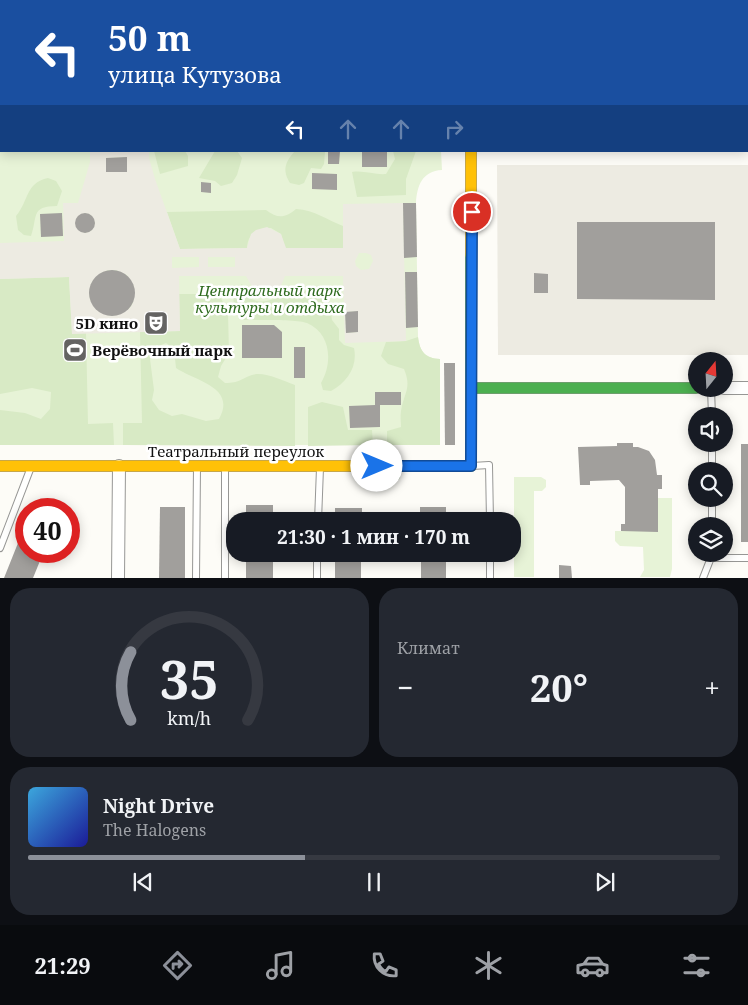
<!DOCTYPE html>
<html lang="ru">
<head>
<meta charset="utf-8">
<style>
	:root { --surface:#171b24; --page:#242831; --text:#f1f3f6; --muted:#9ea1a6; --line:#363941; --accent:#8c9099 }
	body { margin:0; font-family:"Noto Serif",serif; background:var(--page); color:var(--text); height:100vh; display:flex; flex-direction:column; font-size:19px; white-space:nowrap }
	* { box-sizing:border-box; margin:0 }
	p { font-size:16px; color:var(--muted) }
	.icon { flex:none; width:28px; height:28px; fill:none; stroke:currentColor; stroke-width:2; stroke-linecap:round; stroke-linejoin:round }
	.map { position:relative; height:578px; overflow:hidden }
	.panel { display:flex; flex-direction:column; gap:10px; padding:10px; background:#0d0f14; flex:1 }
	.panel>* { flex:none }
	.hud { position:absolute; left:0px; top:0px; width:749px; height:152px; box-shadow:0 2px 12px #0003; background:#1a4fa0; color:#fff; overflow:hidden }
	.needle { width:32px; rotate:18deg }
	.fabs { position:absolute; left:688px; top:352px; display:grid; gap:10px }
	.fabs a { display:grid; place-items:center; width:45px; height:45px; border-radius:50%; background:var(--surface); box-shadow:0 2px 12px #0003; font-size:25px }
	.speed { position:absolute; left:15px; top:498px; display:flex; gap:10px; font-size:25px; font-weight:700; text-align:center }
	.speed>* { display:grid; place-content:center; width:65px; height:65px; border-radius:50%; background:var(--surface); box-shadow:0 2px 12px #0003; line-height:1 }
	.speed .limit { border:8px solid #d22; background:#fff; color:#111 }
	.pin { position:absolute; display:grid; place-items:center; width:42px; height:42px; color:#fff; margin:-21px; border:2px solid #fff; border-radius:50%; box-shadow:0 1px 5px #0007 }
	.me { position:absolute; width:55px; margin:-28px; rotate:90deg; stroke-linejoin:round; filter:drop-shadow(0 0 4px #0008) }
	.turn { display:flex; align-items:center; gap:18px; height:105px; padding:0 25px; font-size:22px }
	.turn .icon { width:65px; height:65px; stroke-width:2.5 }
	.turn b { display:block; font-size:35px; line-height:42px }
	.lanes { display:flex; align-items:center; height:48px; padding:0 25px; background:#0003; justify-content:center; gap:25px; direction:ltr }
	.lanes .off { opacity:.35 }
	.big { font-size:38px; font-weight:700; line-height:1.1 }
	.panel .tile { flex:1; display:flex; flex-direction:column; justify-content:center; gap:8px; min-width:0; padding:0 18px; border-radius:20px; background:var(--page) }
	.panel .dial { align-items:center; gap:0 }
	.dial svg { height:130px; overflow:visible; fill:none; stroke:var(--line); stroke-width:7; stroke-linecap:round; text-anchor:middle }
	.dial text { fill:var(--text); stroke:none }
	.song { display:flex; align-items:center; gap:15px }
	.cover { width:60px; height:60px; border-radius:8px; background:linear-gradient(135deg,hsl(200 70% 55%),hsl(240 70% 35%)) }
	.played { height:5px; border-radius:2px; background:linear-gradient(90deg,var(--accent) 40%,var(--line) 40%) }
	.keys { display:flex; justify-content:space-around; direction:ltr }
	.heat { display:flex; justify-content:space-between; align-items:center; font-size:28px; direction:ltr }
	.panel .tiles { flex:1; display:grid; gap:10px; grid-template-columns:1fr 1fr }
	.tile:last-child { grid-column:span 2 }
	.trip { position:absolute; left:226px; top:512px; width:295px; height:50px; border-radius:20px; background:var(--surface); box-shadow:0 2px 12px #0003; font-weight:700; line-height:50px; text-align:center }
	.menu { display:flex; height:80px; justify-content:space-around; align-items:center; background:#090b0e; color:var(--muted) }
	.menu .icon { width:35px; height:35px }
	.menu .on { color:var(--accent) }
	.menu b { font-size:22px; color:var(--text) }
	.map>svg:first-child { display:block }
	.green { fill:#e7f3d7 }
	.forest { fill:#d8eac5; fill-rule:evenodd }
	.plaza { fill:#edebe2; fill-rule:evenodd }
	.building { fill:#a19f9c }
	.lines { fill:none; stroke-linecap:round; stroke-linejoin:round }
	.lane-casing { stroke:#979795; stroke-width:8 }
	.street-casing { stroke:#979795; stroke-width:14 }
	.fast-casing { stroke:#8e8d8b; stroke-width:12 }
	.slow-casing { stroke:#8e8d8b; stroke-width:12 }
	.lane { stroke:#fffffe; stroke-width:6 }
	.street { stroke:#fffffe; stroke-width:12 }
	.fast { stroke:#4caf50; stroke-width:11 }
	.slow { stroke:#ffc107; stroke-width:11 }
	.tree { fill:#8cac80 }
	.route-casing { stroke:#114b97; stroke-width:12 }
	.route { stroke:#1a73e8; stroke-width:9 }
	.labels { text-anchor:middle; dominant-baseline:central; stroke-width:5; stroke-linejoin:round; paint-order:stroke }
	.park-label { font-size:15px; font-style:italic; fill:#2f6b1f; stroke:#fff }
	.poi-label { font-size:15px; font-weight:bold; fill:#111; stroke:#fff; text-anchor:end }
	.street-label { font-size:15px; fill:#111; stroke:#fff }
</style>
</head>
<body>
<div class="map">
<svg width="748" height="578" viewBox="0 0 748 578">
	<rect width="100%" height="100%" fill="#fdfcf7"/>
	<g class="green">
		<path d="M0,0h421l-420,1v150h440l1,19c-20,1 -25,16 -26,33l2,134c2,15 7,21 22,22v86h-440z"/>
		<path d="M514,477h27l5,3v7l-4,4h-8v86h-20z"/>
		<path d="M658,498h14v71l-2,8h-30l4,-7 -1,-23 -23,-1 -5,-5v-10h43z"/>
	</g>
	<g class="forest">
		<path d="M154,151h31l3,5v10l-28,8z"/>
		<path d="M215,151h22l5,7 -5,17 -5,8 -11,3 -6,-5 -16,-3z"/>
		<path d="M295,151l30,1 -1,12 -3,5 -10,-1 -7,15 -5,2 -9,-2c-8,-13 -5,-21 5,-32z"/>
		<path d="M393,151h23l-10,28v16l-49,2 -5,-25c11,-2 23,3 34,2l9,-15z"/>
		<path d="M48,178l8,3 6,10 -5,15c-27,0 -19,11 -26,30l-7,-1 -6,-5 -2,-14c13,-15 9,-33 32,-38z"/>
		<path d="M296,209c19,1 31,11 47,17l1,22h-59l-4,-14 -10,-6c-14,0 -23,5 -24,20l-67,1 -13,-37 99,-2c12,9 19,8 30,-1z"/>
		<path d="M69,277l3,56h14l2,91 25,-1 1,22h-114v-35l25,3 16,6 9,-10 1,-17 -19,-4 -32,6v-115z"/>
		<path d="M242,284c1,3 3,8 5,11 13,14 33,3 42,-8 16,0 27,4 40,12l3,21 7,9v11l5,5 10,3c4,19 -7,34 -23,43l-8,-1 -2,-7c12,-20 10,-50 -14,-60 -9,-4 -51,-3 -63,-3l-10,-13 -1,-15z"/>
		<path d="M179,294h40l9,19 1,40 -8,13 -3,11 7,6c15,0 15,-4 27,-8 12,-4 31,6 43,10v61l-172,-1v-22h19l-2,-91 40,-1zM166,343l8,6 2,19c19,13 61,19 43,51l-13,2 -24,-7 -10,2 -13,-6 -7,-10 2,-10 -4,-31 4,-11z"/>
		<path d="M418,337c2,15 7,21 22,22v86h-53v-14l14,-4c0,-5 -1,-11 0,-16 3,-18 11,-23 3,-42l-16,-5 -7,-8 5,-14 20,-1z"/>
		<path d="M322,402l21,5 5,23h24l1,15 -65,1v-39z"/>
	</g>
	<g class="plaza">
		<path d="M90,151h59v7l6,21 25,70 67,-1 4,-14 5,-4 11,-3 14,7 5,14h57v-44l60,-1 3,138 -61,2 -2,-67h-58l-4,10 -5,5 -8,3 -14,-4 -8,-14h-67l1,55 -108,3 -3,-57 -69,2v-36l64,-2 -1,-38h15l12,-41zM127,157v15h-21v-14zM85,213l6,2 4,8 -4,8 -6,2 -6,-3 -3,-6 1,-6zM359,253h7l5,2 2,6 -4,8 -8,1 -5,-4 -1,-5zM172,257h27v10l-27,1zM208,257h27v10h-27zM108,270h8l11,5 7,11 -1,17 -3,5 -13,7 -7,1 -11,-5 -9,-11 -1,-8 3,-10 9,-9zM358,311v21l-12,1 -1,-21z"/>
		<path d="M497,165h251v190h-250z"/>
	</g>
	<g class="building">
		<path d="M328,151h12l-1,13h-11z"/>
		<rect x="362" y="151" width="25" height="16"/>
		<path d="M127,157v15h-21v-14z"/>
		<path d="M312,173l25,1v16l-25,-1z"/>
		<path d="M201,182l10,1v10l-10,-1z"/>
		<path d="M403,203h13l1,54 -13,1z"/>
		<path d="M62,213l1,23 -22,1 -1,-23z"/>
		<circle cx="85" cy="223" r="10"/>
		<path d="M577,222h138v78l-138,-1z"/>
		<circle cx="112" cy="293" r="23"/>
		<path d="M405,272h12l1,55 -12,1z"/>
		<path d="M534,273l14,1v19h-14z"/>
		<path d="M358,311v21l-12,1 -1,-21z"/>
		<path d="M149,317h14v12h-13z"/>
		<path d="M242,325h32l8,7v26h-40z"/>
		<rect x="294" y="347" width="11" height="31"/>
		<path d="M444,363h11v82h-10z"/>
		<path d="M375,392h26v13h-21v22l-30,1 -1,-22 26,-1z"/>
		<path d="M617,443h16v4h5l11,4 6,9 2,15h5v14h-4v43l-37,-1v-7h4v-37l-6,-7 -29,1v4h-10l-2,-38 39,-1z"/>
		<rect x="741" y="444" width="7" height="98"/>
		<rect x="246" y="505" width="27" height="16"/>
		<path d="M160,507h25v71h-26z"/>
		<rect x="420" y="507" width="26" height="14"/>
		<rect x="335" y="508" width="27" height="13"/>
		<path d="M26,523v28h18l-11,27h-29z"/>
		<rect x="246" y="554" width="27" height="24"/>
		<rect x="335" y="554" width="26" height="24"/>
		<rect x="421" y="554" width="25" height="24"/>
		<path d="M559,565l12,1 1,12h-13z"/>
	</g>
	<g class="lines">
		<defs>
			<g id="lane">
				<path d="M535,0v1"/>
				<path d="M585,1l1,-1"/>
				<path d="M711,389l1,27"/>
				<path d="M712,444v27"/>
				<path d="M472,466l17,-1 1,56"/>
				<path d="M712,499v27"/>
				<path d="M318,521l2,-53"/>
				<path d="M0,548l31,-81"/>
				<path d="M490,554v24"/>
				<path d="M712,558h36"/>
				<path d="M196,578l1,-112"/>
				<path d="M225,578v-112"/>
				<path d="M317,578v-24"/>
				<path d="M703,578l9,-23"/>
			</g>
			<g id="street">
				<path d="M469,0l1,1"/>
				<path d="M724,388h24"/>
				<path d="M118,578l1,-112"/>
			</g>
			<g id="fast">
				<path d="M472,388h224"/>
				<path d="M383,466h88v-211"/>
			</g>
			<g id="slow">
				<path d="M471,151v104"/>
				<path d="M0,466h383"/>
			</g>
		</defs>
		<use href="#lane" class="lane-casing"/>
		<use href="#street" class="street-casing"/>
		<use href="#fast" class="fast-casing"/>
		<use href="#slow" class="slow-casing"/>
		<use href="#lane" class="lane"/>
		<use href="#street" class="street"/>
		<use href="#fast" class="fast"/>
		<use href="#slow" class="slow"/>
	</g>
	<circle class="tree" cx="395" cy="476" r="5"/>
	<g class="lines">
		<defs>
			<path id="route" d="M377,466h94l1,-254"/>
		</defs>
		<use href="#route" class="route-casing"/>
		<use href="#route" class="route"/>
	</g>
	<defs>
		<symbol id="theatre-square" viewBox="-11 -11 22 22"><rect x="-9" y="-9" width="18" height="18" rx="4" fill="#646362" stroke="#fff"/><path d="M-5-5.5Q0-4 5-5.5V0Q5 5 0 6Q-5 5-5 0ZM-3.3-2.5H-1v1.5H-3.3ZM1-2.5H3.3v1.5H1ZM-2.8 1Q0 5.5 2.8 1Z" fill="#fff"/></symbol>
		<symbol id="stadium-square" viewBox="-11 -11 22 22"><rect x="-9" y="-9" width="18" height="18" rx="4" fill="#646362" stroke="#fff"/><path d="M0-5a6.5 5 0 1 0 0 10a6.5 5 0 1 0 0-10ZM-3.5-1.8h7v3.6h-7Z" fill="#fff"/></symbol>
	</defs>
	<g fill-rule="evenodd">
		<use href="#theatre-square" x="142" y="309" width="28" height="28"/>
		<use href="#stadium-square" x="61" y="336" width="28" height="28"/>
	</g>
	<g class="labels">
		<g class="park-label">
			<text x="270" y="290">Центральный парк<tspan x="270" dy="17">культуры и отдыха</tspan></text>
		</g>
		<g class="poi-label">
			<text x="138" y="323">5D кино</text>
			<text x="92" y="350" text-anchor="start">Верёвочный парк</text>
		</g>
		<g class="street-label">
			<text x="236" y="451">Театральный переулок</text>
		</g>
	</g>
</svg>
<div class="fabs">
<a><svg class="needle" viewBox="-14 -14 28 28"><path d="M0-13l5 13h-10z" fill="#e53935"/><path d="M0 13l5-13h-10z" fill="#9ea1a6"/></svg></a>
<a><svg class="icon" aria-label="sound" viewBox="0 0 24 24"><path d="M4 9h4l5-4v14l-5-4H4zM17 9q2 3 0 6"/></svg></a>
<a><svg class="icon" aria-label="search" viewBox="0 0 24 24"><circle cx="10" cy="10" r="6"/><path d="M15 15l6 6"/></svg></a>
<a><svg class="icon" aria-label="layers" viewBox="0 0 24 24"><path d="M12 4l9 5-9 5-9-5zM3 14l9 5 9-5"/></svg></a>
</div>
<div class="speed"><div class="limit">40</div></div>
<div class="pin" style="left:472px;top:212px;background:#d93025"><svg class="icon" aria-label="arrive" viewBox="0 0 24 24"><path d="M6 21V4h12l-3 4 3 4H6"/></svg></div>
<svg class="me" style="left:377px;top:466px" viewBox="-20 -20 40 40"><circle r="19" fill="#fff"/><path d="M0-13L10 11 0 6-10 11z" fill="#1a73e8"/></svg>
<div class="trip">21:30 · 1 мин · 170 m</div>
<div class="hud">
<div class="turn"><svg class="icon" aria-label="left" viewBox="0 0 24 24"><path d="M17 20v-9H6M10 6l-5 5 5 5"/></svg><div><b>50 m</b>улица Кутузова</div></div>
<div class="lanes"><svg class="icon" aria-label="left" viewBox="0 0 24 24"><path d="M17 20v-9H6M10 6l-5 5 5 5"/></svg><svg class="icon off" aria-label="ahead" viewBox="0 0 24 24"><path d="M12 20V5M6 11l6-6 6 6"/></svg><svg class="icon off" aria-label="ahead" viewBox="0 0 24 24"><path d="M12 20V5M6 11l6-6 6 6"/></svg><svg class="icon off" aria-label="right" viewBox="0 0 24 24"><path d="M7 20v-9h11M14 6l5 5-5 5"/></svg></div>
</div>
</div>
<section class="panel">
<div class="tiles">
<div class="tile dial"><svg viewBox="0 0 100 80">
<path d="M14 69A42 42 0 1 1 86 69"/>
<path d="M14 69A42 42 0 0 1 14 27" stroke="#8c9099"/>
<text x="50" y="56" font-size="32" font-weight="700">35</text>
<text x="50" y="72" font-size="11">km/h</text>
</svg></div>
<div class="tile"><p>Климат</p>
<div class="heat"><a>−</a><b class="big">20°</b><a>+</a></div>
</div>
<div class="tile">
<div class="song"><i class="cover"></i><div><b>Night Drive</b><p>The Halogens</p></div></div>
<div class="played"></div>
<div class="keys"><svg class="icon" aria-label="previous" viewBox="0 0 24 24"><path d="M18 5L8 12l10 7zM5 5v14"/></svg><svg class="icon" aria-label="pause" viewBox="0 0 24 24"><path d="M8 5v14M16 5v14"/></svg><svg class="icon" aria-label="next" viewBox="0 0 24 24"><path d="M6 5l10 7-10 7zM19 5v14"/></svg></div>
</div>
</div>
</section>
<nav class="menu">
<b>21:29</b>
<svg class="icon on" aria-label="directions" viewBox="0 0 24 24"><path d="M12 3l9 9-9 9-9-9zM9 14v-3h6M13 9l2 2-2 2"/></svg>
<svg class="icon" aria-label="music" viewBox="0 0 24 24"><path d="M9 18V5l10-2v13"/><circle cx="6" cy="18" r="3"/><circle cx="16" cy="16" r="3"/></svg>
<svg class="icon" aria-label="phone" viewBox="0 0 24 24"><path d="M5 4h4l2 5-3 2q2 4 5 5l2-3 5 2v4C11 20 4 13 5 4z"/></svg>
<svg class="icon" aria-label="climate" viewBox="0 0 24 24"><path d="M12 3v18M4 7l16 10M4 17L20 7"/></svg>
<svg class="icon" aria-label="car" viewBox="0 0 24 24"><path d="M5 17H2v-5l4-1 3-4h7l3 4 3 1v5h-3M9 17h6M6 11h13"/><circle cx="7" cy="17" r="2"/><circle cx="17" cy="17" r="2"/></svg>
<svg class="icon" aria-label="filters" viewBox="0 0 24 24"><path d="M4 7h16M4 17h16"/><circle cx="9" cy="7" r="2"/><circle cx="15" cy="17" r="2"/></svg>
</nav>
</body>
</html>
